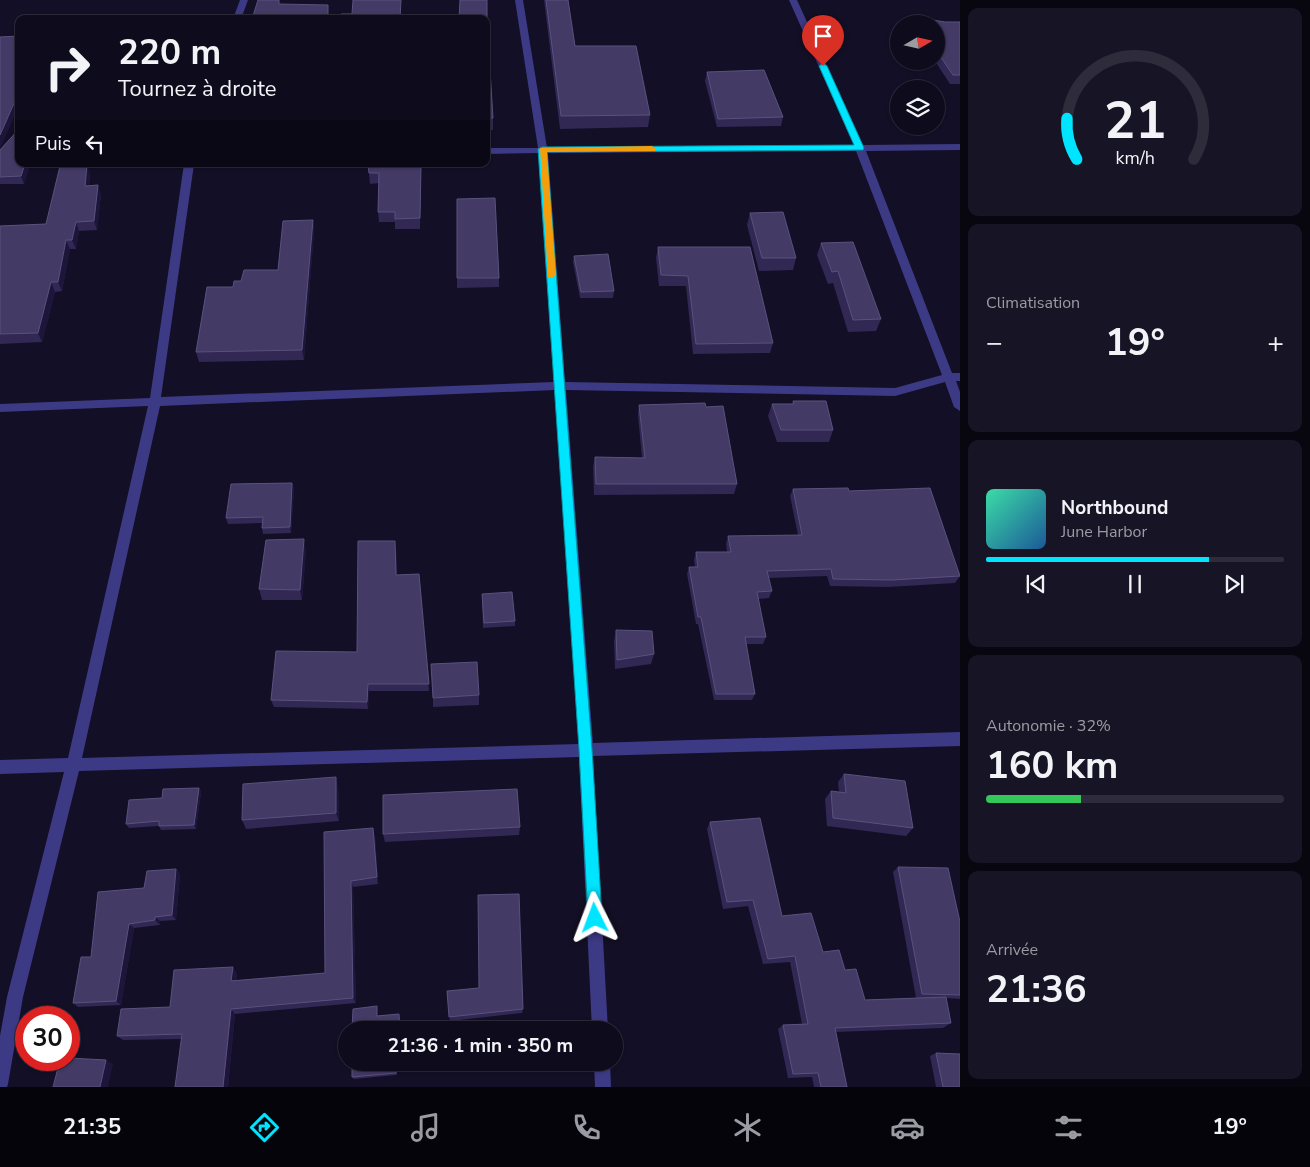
<!DOCTYPE html>
<html lang="fr">
<head>
<meta charset="utf-8">
<style>
	:root { --surface:#0e0b1c; --page:#171425; --text:#f1f3f6; --muted:#9b9ba3; --line:#2e2b3b; --accent:#00e5ff }
	body { margin:0; font-family:"Nunito Sans",sans-serif; background:var(--page); color:var(--text); height:100vh; display:flex; flex-direction:column; font-size:19px; white-space:nowrap }
	* { box-sizing:border-box; margin:0 }
	p { font-size:16px; color:var(--muted) }
	.icon { flex:none; width:28px; height:28px; fill:none; stroke:currentColor; stroke-width:2; stroke-linecap:round; stroke-linejoin:round }
	.map { position:relative; flex:1; overflow:hidden }
	.panel { display:flex; flex-direction:column; gap:8px; padding:8px; background:#08060f; width:350px }
	.panel>* { flex:none }
	.banner { position:absolute; left:15px; top:15px; width:475px; height:152px; border-radius:10px; box-shadow:0 1px 4px #0004,0 0 0 1px var(--line); background:#0e0b1c; color:var(--text); overflow:hidden }
	.needle { width:32px; rotate:81deg }
	.buttons { position:absolute; left:890px; top:15px; display:grid; gap:10px }
	.buttons a { display:grid; place-items:center; width:55px; height:55px; border-radius:50%; background:var(--surface); box-shadow:0 1px 4px #0004,0 0 0 1px var(--line); font-size:25px }
	.speed { position:absolute; left:15px; top:1006px; display:flex; gap:10px; font-size:25px; font-weight:700; text-align:center }
	.speed>* { display:grid; place-content:center; width:65px; height:65px; border-radius:50%; background:var(--surface); box-shadow:0 1px 4px #0004,0 0 0 1px var(--line); line-height:1 }
	.speed .limit { border:8px solid #d22; background:#fff; color:#111 }
	.pin { position:absolute; display:grid; place-items:center; width:42px; height:42px; color:#fff; margin:-51px -21px; border-radius:50% 50% 50% 0; rotate:-45deg; box-shadow:0 0 5px #0007 }
	.pin .icon { rotate:45deg }
	.me { position:absolute; width:55px; margin:-28px; rotate:357deg; stroke-linejoin:round; filter:drop-shadow(0 0 4px #0008) }
	.turn { display:flex; align-items:center; gap:18px; height:105px; padding:0 20px; font-size:22px }
	.turn .icon { width:65px; height:65px; stroke-width:2.5 }
	.turn b { display:block; font-size:35px; line-height:42px }
	.then { display:flex; align-items:center; height:48px; padding:0 20px; background:#0003; gap:10px; font-size:19px }
	.big { font-size:38px; font-weight:700; line-height:1.1 }
	.panel .card { flex:1; display:flex; flex-direction:column; justify-content:center; gap:8px; min-width:0; padding:0 18px; border-radius:10px; background:var(--page) }
	.panel .dial { align-items:center; gap:0 }
	.dial svg { height:130px; overflow:visible; fill:none; stroke:var(--line); stroke-width:7; stroke-linecap:round; text-anchor:middle }
	.dial text { fill:var(--text); stroke:none }
	.song { display:flex; align-items:center; gap:15px }
	.cover { width:60px; height:60px; border-radius:8px; background:linear-gradient(135deg,hsl(160 70% 55%),hsl(210 70% 35%)) }
	.played { height:5px; border-radius:2px; background:linear-gradient(90deg,var(--accent) 75%,var(--line) 75%) }
	.keys { display:flex; justify-content:space-around; direction:ltr }
	.heat { display:flex; justify-content:space-between; align-items:center; font-size:28px; direction:ltr }
	.charge { height:8px; border-radius:4px; background:linear-gradient(90deg,#34c759 32%,var(--line) 0) }
	.trip { position:absolute; left:338px; top:1021px; width:285px; height:50px; border-radius:25px; background:var(--surface); box-shadow:0 1px 4px #0004,0 0 0 1px var(--line); font-weight:700; line-height:50px; text-align:center }
	.tab-bar { display:flex; height:80px; justify-content:space-around; align-items:center; background:#06040b; color:var(--muted) }
	.tab-bar .icon { width:35px; height:35px }
	.tab-bar .on { color:var(--accent) }
	.tab-bar b { font-size:22px; color:var(--text) }
	main { display:flex; flex:1; min-height:0 }
	.map>svg:first-child { display:block }
	.lines { fill:none; stroke-linecap:round; stroke-linejoin:round }
	.minor { fill:#3d3a85; fill-rule:evenodd }
	.wall { fill:#312854 }
	.shaded-wall { fill:#1d163a }
	.building { fill:#433a66; stroke:#5a527e }
	.route { fill:#00e5ff; stroke:#0095a6 }
	.slow { fill:#f59e0b }
</style>
</head>
<body>
<main>
<div class="map">
<svg width="960" height="1087" viewBox="0 0 960 1087">
	<rect width="100%" height="100%" fill="#130f26"/>
	<g class="lines">
		<g class="minor">
			<path d="M240,0h8l-7,19h-8z"/>
			<path d="M515,0h8l24,148 307,-3 -65,-145h8l66,145 97,-1v6l-94,1 86,222h8v8h-4l4,11v19l-6,-4 -9,-25 -50,14 -329,-6 27,353 367,-11v14l-367,10 15,274h-16l-13,-273 -500,14 -56,226 -15,87 -1,3h-7v-51l7,-39 57,-225 -64,2v-14l68,-2 80,-352 -148,6v-8l150,-6 34,-234h10l-33,233 393,-15 -15,-229 -53,1v-6h52zM856,151l86,224 -47,13 -330,-6 -17,-229zM555,390l24,354 -497,14 78,-352z"/>
			<path d="M594,1062h16l1,25h-16z"/>
		</g>
	</g>
	<g class="wall">
		<path d="M544,0h24l7,46 75,69 -2,12 -88,2z"/>
		<path d="M914,17l31,5h15v62h-10l-15,-23h1v-37h-24z"/>
		<path d="M486,19l7,99v12h-7z"/>
		<path d="M707,72l76,45 -2,9 -64,1 -12,-46z"/>
		<path d="M19,129l5,55h-24v-34z"/>
		<path d="M368,164l25,3 28,10 -1,52h-25v-7h-16l-1,-10 1,-29 -9,1z"/>
		<path d="M90,174l-1,12 12,8 -4,36 -18,1 -3,18h-6l-8,42 -7,1 -13,50 -42,2v-118l46,-2z"/>
		<path d="M750,213l46,45 -3,12 -34,1 -12,-46z"/>
		<path d="M313,220l1,11 -10,129 -105,2 -3,-10 37,-65 8,-6 37,-11z"/>
		<path d="M821,243l60,76 -5,12 -28,1 -15,-49 -5,1 -11,-29z"/>
		<path d="M658,247l115,96 -3,10 -77,1 -7,-68h-27l-3,-28z"/>
		<path d="M574,256l40,35 -1,7h-33l-7,-36z"/>
		<path d="M457,278h42v9l-42,1z"/>
		<path d="M793,401l40,29 -4,12h-52l-9,-26 4,-12h20z"/>
		<path d="M639,405l67,2 31,77 -3,10 -140,1 -1,-28 2,-10 47,1 -4,-43z"/>
		<path d="M292,483l2,6 -3,44 -28,1 -1,-6v-5l-34,1 -2,-6z"/>
		<path d="M793,489l56,2 111,85 -5,7 -67,4 -58,-1 -3,-10 -59,2 4,13 -3,7 -11,1 8,38 -3,7h-17l9,50 -3,6h-38l-16,-76h-2l-9,-50 2,-7h6l-1,-7 2,-8h31l-1,-8 2,-8 70,-1 -8,-39z"/>
		<path d="M396,549l1,26 22,-1 10,117h-60l-1,18 -94,-2 -3,-7 86,-48z"/>
		<path d="M306,550l-4,50h-40l-3,-11z"/>
		<path d="M482,599l33,22v5l-32,2z"/>
		<path d="M616,630l38,24 -3,10 -36,5 -1,-28z"/>
		<path d="M479,695v10l-46,2v-9z"/>
		<path d="M844,774l69,54 -7,8 -79,-10 -2,-27 6,-8 8,1 -1,-10z"/>
		<path d="M338,786l1,35 -93,8 -4,-9z"/>
		<path d="M199,788l2,4 -5,37 -35,1 -2,-4 -30,2 -3,-4 36,-26z"/>
		<path d="M710,822l72,94 41,36 22,18 20,30 51,-2 -23,-126 5,-5 62,55v77l-14,-1 5,25 -8,5 -107,4 11,55h-33l-2,-10 -24,1 -10,-49 5,-4 19,-1 -12,-62 -27,2 -15,-58 -25,3 -16,-80z"/>
		<path d="M520,827l-1,8 -134,7 -2,-8z"/>
		<path d="M324,832l51,3 3,49 -25,3 3,116 -121,11 -7,73h-53l7,-48 -59,1 -6,-4 53,-29 67,-34 -1,8 89,-8z"/>
		<path d="M176,869l4,5 -4,46 -16,1v4l-26,3 -13,77 -43,2 -5,-4 18,-46 53,-69z"/>
		<path d="M447,991l76,18 -1,4 -72,8z"/>
		<path d="M936,1053l24,34h-24l-6,-31z"/>
		<path d="M352,1062h45v13l-43,4 -2,-2z"/>
	</g>
	<g class="shaded-wall">
		<path d="M19,92v14l-19,43v-14z"/>
		<path d="M25,164h6l-7,20 -3,-8z"/>
		<path d="M87,165l3,9 -2,21 -3,-9z"/>
		<path d="M98,185l3,9 -4,36 -3,-9z"/>
		<path d="M313,220l1,11 -10,129 -2,-10z"/>
		<path d="M76,222l3,9 -3,18 -4,-9z"/>
		<path d="M66,240l4,9 -8,42 -4,-9z"/>
		<path d="M51,282l4,10 -13,50 -4,-9z"/>
		<path d="M292,483l2,6 -3,44 -1,-6z"/>
		<path d="M304,539l2,11 -4,50 -2,-10z"/>
		<path d="M395,541l1,8 1,33 -1,-7z"/>
		<path d="M368,684l1,7 -1,18 -1,-7z"/>
		<path d="M336,777l2,9 1,35 -3,-8z"/>
		<path d="M199,788l2,4 -5,37 -2,-4z"/>
		<path d="M373,828l2,7 3,49 -1,-7z"/>
		<path d="M176,869l4,5 -4,46 -4,-5z"/>
		<path d="M351,881l2,6 3,116 -3,-5z"/>
		<path d="M155,917l5,4v4l-5,-5z"/>
		<path d="M129,924l5,4 -13,77 -5,-4z"/>
		<path d="M233,967l4,6 -1,13 -5,-5z"/>
		<path d="M231,1009l4,5 -7,73h-5z"/>
		<path d="M106,1060l7,4 -5,23h-8z"/>
	</g>
	<g class="building">
		<path d="M258,0h21v4l49,1v14h-76z"/>
		<path d="M353,0h48l-1,19h-60l1,-5h11z"/>
		<path d="M460,0h27v21l6,97h-7v-99h-27z"/>
		<path d="M546,0h22l7,46h61l14,69 -89,1z"/>
		<path d="M914,17l31,5h15v53h-7l-17,-25v-26h-18z"/>
		<path d="M19,36v56l-19,43v-98z"/>
		<path d="M764,70l19,47 -65,2 -11,-47z"/>
		<path d="M19,129v35h6l-4,12 -21,1v-27z"/>
		<path d="M368,164h24l1,3h28l-1,51 -25,1v-7h-17l1,-39h-10z"/>
		<path d="M87,165l-2,21 13,-1 -4,36 -18,1 -4,18h-6l-8,42h-7l-13,51 -38,1v-108l46,-2 14,-58z"/>
		<path d="M495,198l4,80h-42v-79z"/>
		<path d="M783,212l13,46h-34l-12,-45z"/>
		<path d="M313,220l-11,130 -106,2 11,-65h26l1,-6h7l3,-11h34l5,-49z"/>
		<path d="M853,242l28,77 -28,1 -15,-49 -6,1 -11,-29z"/>
		<path d="M658,247h92l23,96 -77,1 -8,-68 -27,-1z"/>
		<path d="M608,254l6,37 -33,1 -7,-36z"/>
		<path d="M793,401h33l7,29h-52l-9,-26h22z"/>
		<path d="M705,403l1,4 17,-1 14,78h-141l-1,-27 50,1 -6,-53z"/>
		<path d="M292,483l-2,44 -28,1 1,-11 -37,1 5,-34z"/>
		<path d="M848,488l1,3 81,-3 30,88 -68,4 -59,-1 -2,-10 -64,2 5,20 -15,1 9,45h-21l10,57h-39l-15,-77h-3l-9,-50h9l-2,-15h35l-3,-16 74,-1 -9,-46z"/>
		<path d="M304,539l-4,51 -41,-1 7,-49z"/>
		<path d="M358,541h37l1,34 23,-1 10,110h-61l-1,18 -96,-2 5,-49 81,1z"/>
		<path d="M512,592l3,29 -31,2 -2,-29z"/>
		<path d="M616,630l36,1 2,23 -37,6z"/>
		<path d="M477,662l2,33 -46,3 -2,-34z"/>
		<path d="M844,774l61,7 8,47 -80,-10 -2,-27 15,2z"/>
		<path d="M336,777v36l-94,7 1,-36z"/>
		<path d="M199,788l-5,37 -35,1v-5l-33,3 3,-24 33,-2 1,-9z"/>
		<path d="M517,789l3,38 -137,7v-39z"/>
		<path d="M760,818l22,98 29,-3 12,39 16,-2 6,20 11,-1 9,31 81,-3 5,26 -116,5 12,59h-26l-3,-14 -25,1 -10,-49 25,-1 -13,-68 -27,3 -15,-59 -26,2 -17,-80z"/>
		<path d="M373,828l4,49 -26,4 2,117 -122,11 -8,78h-48l7,-53 -65,2 4,-27 49,-2 4,-37 59,-3 -2,14 94,-8 -1,-141z"/>
		<path d="M898,867l50,1 12,54v73l-38,-1z"/>
		<path d="M176,869l-4,46 -17,2v3l-26,4 -13,77 -43,2 8,-46h10l7,-65 46,-4 3,-17z"/>
		<path d="M519,894l4,115 -74,8 -2,-26 32,-3 -1,-93z"/>
		<path d="M377,1006v10l22,-2 1,16h-48l1,-21z"/>
		<path d="M936,1053l24,1v33h-17z"/>
		<path d="M69,1058l37,2 -6,27h-47l7,-27h9z"/>
		<path d="M352,1062h44v11l-44,4z"/>
	</g>
	<path class="route" d="M823,63l4,3 37,82 -1,2 -316,2 45,597 10,169 -2,5 -5,2 -5,-2 -2,-5 -9,-169 -41,-600 4,-2 312,-2 -35,-79z"/>
	<path class="slow" d="M652,146l4,3 -1,2 -108,1 9,123 -4,3 -4,-1 -8,-129z"/>
</svg>
<div class="buttons">
<a><svg class="needle" viewBox="-14 -14 28 28"><path d="M0-13l5 13h-10z" fill="#e53935"/><path d="M0 13l5-13h-10z" fill="#9b9ba3"/></svg></a>
<a><svg class="icon" aria-label="layers" viewBox="0 0 24 24"><path d="M12 4l9 5-9 5-9-5zM3 14l9 5 9-5"/></svg></a>
</div>
<div class="speed"><div class="limit">30</div></div>
<div class="pin" style="left:823px;top:66px;background:#d93025"><svg class="icon" aria-label="arrive" viewBox="0 0 24 24"><path d="M6 21V4h12l-3 4 3 4H6"/></svg></div>
<svg class="me" style="left:595px;top:918px" viewBox="-20 -20 40 40"><path d="M0-17L14 15 0 8-14 15z" fill="#00e5ff" stroke="#fff" stroke-width="4"/></svg>
<div class="trip">21:36 · 1 min · 350 m</div>
<div class="banner">
<div class="turn"><svg class="icon" aria-label="right" viewBox="0 0 24 24"><path d="M7 20v-9h11M14 6l5 5-5 5"/></svg><div><b>220 m</b>Tournez à droite</div></div>
<div class="then">Puis<svg class="icon" aria-label="left" viewBox="0 0 24 24"><path d="M17 20v-9H6M10 6l-5 5 5 5"/></svg></div>
</div>
</div>
<section class="panel">
<div class="card dial"><svg viewBox="0 0 100 80">
<path d="M14 69A42 42 0 1 1 86 69"/>
<path d="M14 69A42 42 0 0 1 8 44" stroke="#00e5ff"/>
<text x="50" y="56" font-size="32" font-weight="700">21</text>
<text x="50" y="72" font-size="11">km/h</text>
</svg></div>
<div class="card"><p>Climatisation</p>
<div class="heat"><a>−</a><b class="big">19°</b><a>+</a></div>
</div>
<div class="card">
<div class="song"><i class="cover"></i><div><b>Northbound</b><p>June Harbor</p></div></div>
<div class="played"></div>
<div class="keys"><svg class="icon" aria-label="previous" viewBox="0 0 24 24"><path d="M18 5L8 12l10 7zM5 5v14"/></svg><svg class="icon" aria-label="pause" viewBox="0 0 24 24"><path d="M8 5v14M16 5v14"/></svg><svg class="icon" aria-label="next" viewBox="0 0 24 24"><path d="M6 5l10 7-10 7zM19 5v14"/></svg></div>
</div>
<div class="card"><p>Autonomie · 32%</p><b class="big">160 km</b><div class="charge"></div></div>
<div class="card"><p>Arrivée</p><b class="big">21:36</b></div>
</section>
</main>
<nav class="tab-bar">
<b>21:35</b>
<svg class="icon on" aria-label="directions" viewBox="0 0 24 24"><path d="M12 3l9 9-9 9-9-9zM9 14v-3h6M13 9l2 2-2 2"/></svg>
<svg class="icon" aria-label="music" viewBox="0 0 24 24"><path d="M9 18V5l10-2v13"/><circle cx="6" cy="18" r="3"/><circle cx="16" cy="16" r="3"/></svg>
<svg class="icon" aria-label="phone" viewBox="0 0 24 24"><path d="M5 4h4l2 5-3 2q2 4 5 5l2-3 5 2v4C11 20 4 13 5 4z"/></svg>
<svg class="icon" aria-label="climate" viewBox="0 0 24 24"><path d="M12 3v18M4 7l16 10M4 17L20 7"/></svg>
<svg class="icon" aria-label="car" viewBox="0 0 24 24"><path d="M5 17H2v-5l4-1 3-4h7l3 4 3 1v5h-3M9 17h6M6 11h13"/><circle cx="7" cy="17" r="2"/><circle cx="17" cy="17" r="2"/></svg>
<svg class="icon" aria-label="filters" viewBox="0 0 24 24"><path d="M4 7h16M4 17h16"/><circle cx="9" cy="7" r="2"/><circle cx="15" cy="17" r="2"/></svg>
<b>19°</b>
</nav>
</body>
</html>
